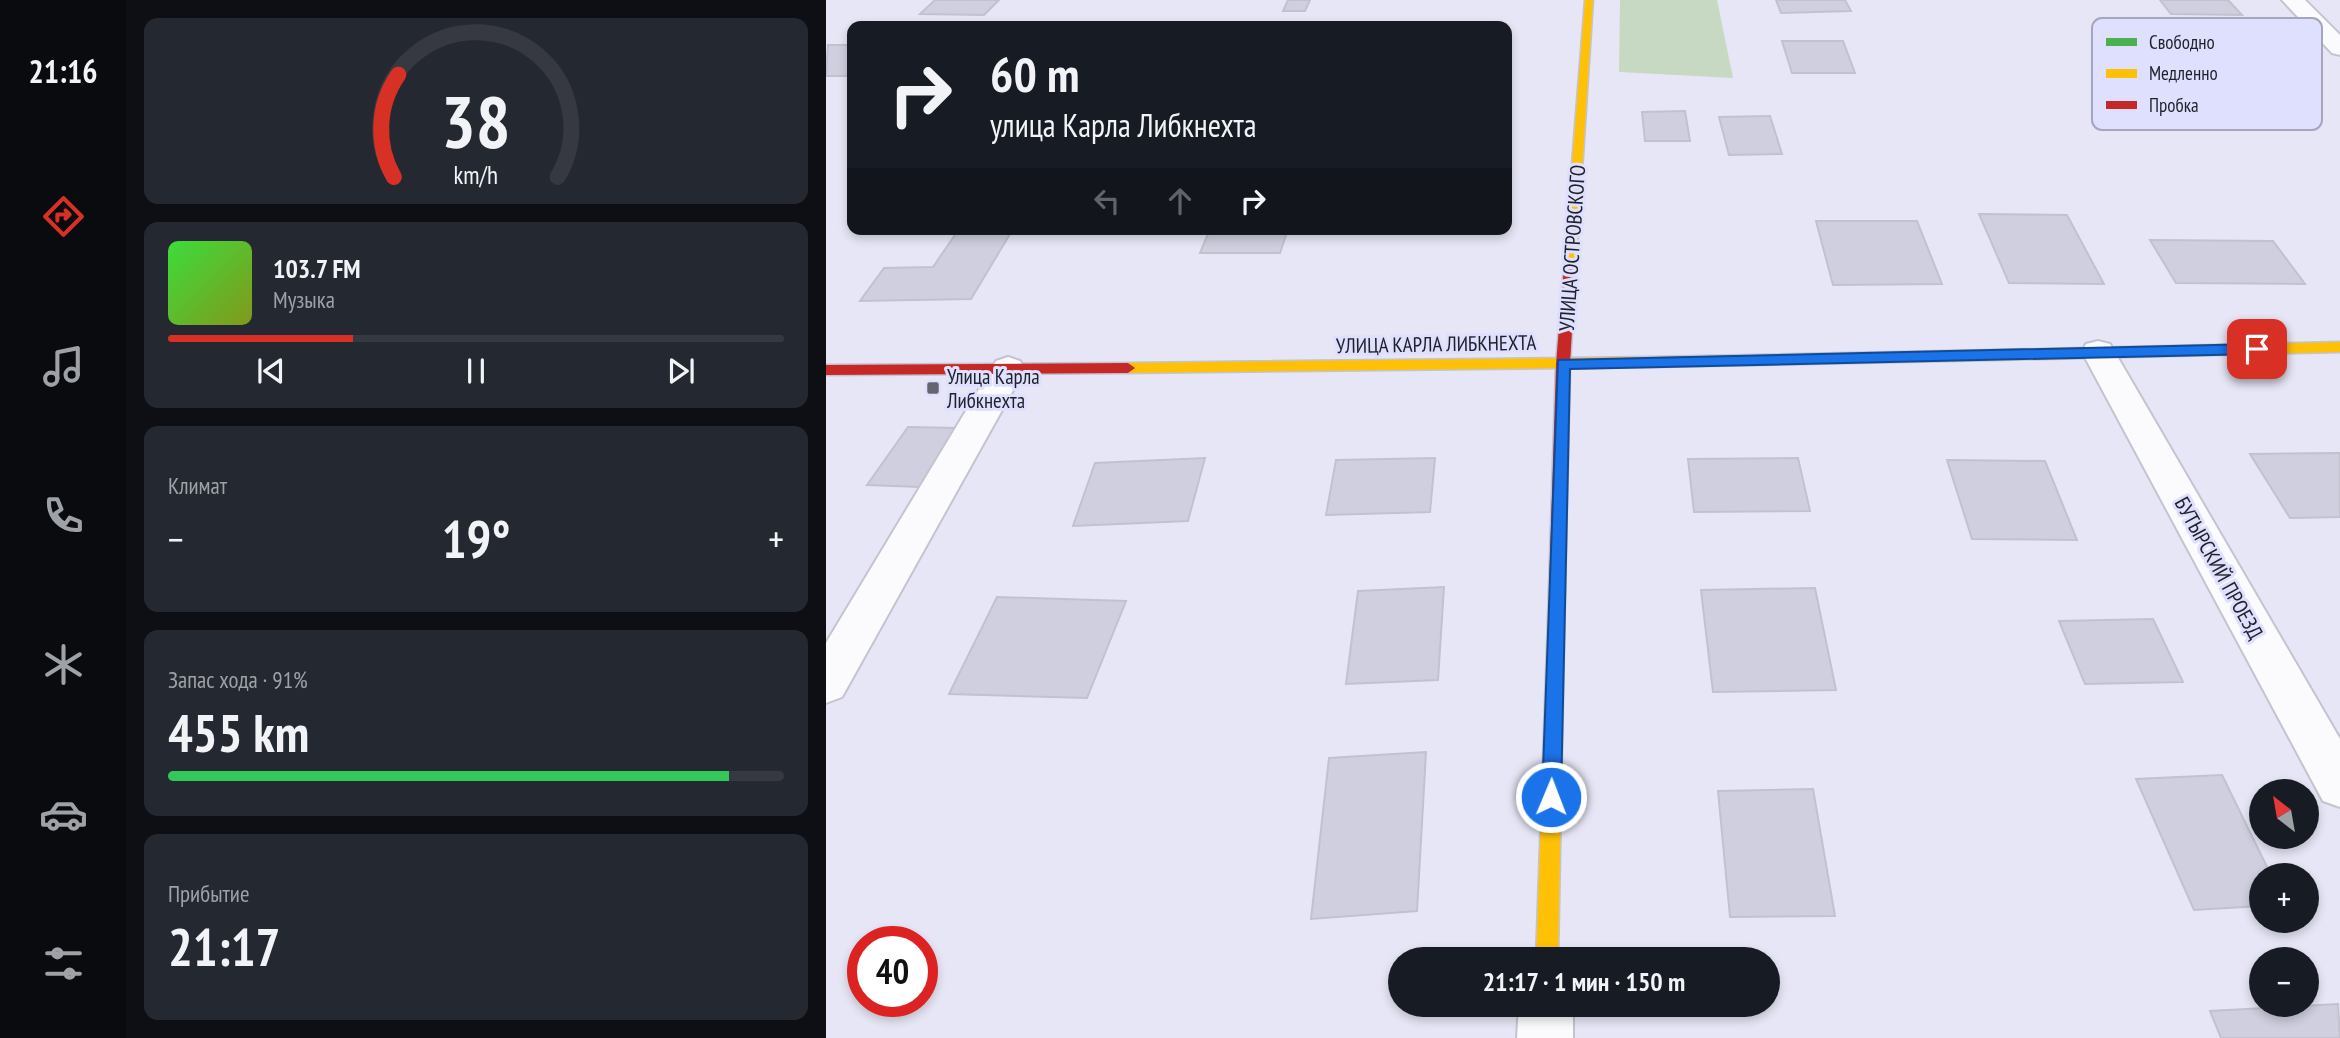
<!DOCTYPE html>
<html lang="ru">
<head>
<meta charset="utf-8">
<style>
	:root { --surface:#171b24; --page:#242831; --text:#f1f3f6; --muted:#9ea1a6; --line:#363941; --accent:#d93025 }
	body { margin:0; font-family:"PT Sans Narrow",sans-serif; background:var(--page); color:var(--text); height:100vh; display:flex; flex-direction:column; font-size:26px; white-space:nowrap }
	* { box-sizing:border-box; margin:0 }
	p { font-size:23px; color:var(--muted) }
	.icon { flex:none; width:38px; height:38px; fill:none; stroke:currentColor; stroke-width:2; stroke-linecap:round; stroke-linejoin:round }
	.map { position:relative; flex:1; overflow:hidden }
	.panel { display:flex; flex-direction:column; gap:18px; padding:18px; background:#0d0f14; width:700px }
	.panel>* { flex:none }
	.banner { position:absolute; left:21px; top:21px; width:665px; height:214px; border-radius:14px; box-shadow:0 4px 10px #0003; background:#171b24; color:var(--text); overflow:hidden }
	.needle { width:46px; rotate:329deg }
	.tools { position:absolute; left:1423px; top:779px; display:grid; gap:14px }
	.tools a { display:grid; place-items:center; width:70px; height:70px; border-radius:50%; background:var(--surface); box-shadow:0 4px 10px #0003; font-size:35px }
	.speed { position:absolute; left:21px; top:926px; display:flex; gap:14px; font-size:35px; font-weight:700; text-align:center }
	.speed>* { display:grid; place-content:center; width:91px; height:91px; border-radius:50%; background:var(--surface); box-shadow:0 4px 10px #0003; line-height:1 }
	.speed .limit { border:10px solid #d22; background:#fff; color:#111 }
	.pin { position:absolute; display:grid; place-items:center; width:60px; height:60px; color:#fff; margin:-30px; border-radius:14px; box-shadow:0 4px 10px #0006 }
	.me { position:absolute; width:77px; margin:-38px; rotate:1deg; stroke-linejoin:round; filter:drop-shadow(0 0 5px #0008) }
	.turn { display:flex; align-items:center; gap:24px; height:147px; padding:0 28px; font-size:32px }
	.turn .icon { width:91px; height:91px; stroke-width:2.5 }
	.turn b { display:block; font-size:49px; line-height:60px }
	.lanes { display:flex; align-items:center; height:66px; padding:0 28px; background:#0003; justify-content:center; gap:35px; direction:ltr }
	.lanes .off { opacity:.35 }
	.big { font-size:52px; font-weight:800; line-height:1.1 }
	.panel .widget { flex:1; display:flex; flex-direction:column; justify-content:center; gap:10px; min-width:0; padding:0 24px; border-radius:14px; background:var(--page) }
	.panel .dial { align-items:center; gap:0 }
	.dial svg { height:182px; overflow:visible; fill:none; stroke:var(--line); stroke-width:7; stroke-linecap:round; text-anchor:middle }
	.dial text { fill:var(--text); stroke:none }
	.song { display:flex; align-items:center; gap:21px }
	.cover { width:84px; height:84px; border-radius:10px; background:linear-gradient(135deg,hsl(120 70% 55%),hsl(70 70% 35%)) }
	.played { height:7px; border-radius:4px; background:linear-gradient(90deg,var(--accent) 30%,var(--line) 30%) }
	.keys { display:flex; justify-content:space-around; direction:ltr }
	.heat { display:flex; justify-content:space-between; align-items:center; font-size:38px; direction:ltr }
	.charge { height:10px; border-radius:5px; background:linear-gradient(90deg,#34c759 91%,var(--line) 0) }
	.trip { position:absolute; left:562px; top:947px; width:392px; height:70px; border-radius:35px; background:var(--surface); box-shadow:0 4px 10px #0003; font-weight:800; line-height:70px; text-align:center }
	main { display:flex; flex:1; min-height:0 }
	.tab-bar { display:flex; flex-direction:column; width:126px; justify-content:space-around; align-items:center; background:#090b0e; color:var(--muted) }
	.tab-bar .icon { width:49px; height:49px }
	.tab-bar .current { color:var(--accent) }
	.tab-bar b { font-size:32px; color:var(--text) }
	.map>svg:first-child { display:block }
	.green { fill:#c7d9c3 }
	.building { fill:#cfcfe0; stroke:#c2c2ce; stroke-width:2 }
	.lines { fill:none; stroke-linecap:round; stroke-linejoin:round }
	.street-casing { stroke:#c4c4d0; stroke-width:4 }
	.fast-casing { stroke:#c4c4d0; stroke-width:3 }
	.slow-casing { stroke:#c4c4d0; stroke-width:3 }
	.jam-casing { stroke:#c4c4d0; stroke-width:3 }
	.street { fill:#fbfbfe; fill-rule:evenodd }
	.fast { fill:#4caf50; fill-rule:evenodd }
	.slow { fill:#ffc107; fill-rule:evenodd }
	.jam { fill:#c62828; fill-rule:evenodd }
	.route { fill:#1a73e8; stroke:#114b97; stroke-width:2 }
	.poi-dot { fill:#656571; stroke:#dfe0fd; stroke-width:2.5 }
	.labels { text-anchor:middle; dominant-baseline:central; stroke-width:6; stroke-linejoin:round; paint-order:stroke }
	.street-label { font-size:21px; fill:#1f202a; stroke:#dfe0fd }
	.poi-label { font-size:21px; fill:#1f202a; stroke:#dfe0fd; text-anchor:start }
	.key { fill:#dfe0fd; stroke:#a5a6be; stroke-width:2 }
	.key-label { font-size:19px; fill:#1f202a }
</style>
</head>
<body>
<main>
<nav class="tab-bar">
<b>21:16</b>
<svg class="icon current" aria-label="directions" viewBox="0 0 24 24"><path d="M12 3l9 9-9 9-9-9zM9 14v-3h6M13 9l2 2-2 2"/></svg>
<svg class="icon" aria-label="music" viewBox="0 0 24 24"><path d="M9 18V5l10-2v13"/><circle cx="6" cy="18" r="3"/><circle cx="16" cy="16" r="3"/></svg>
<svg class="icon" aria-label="phone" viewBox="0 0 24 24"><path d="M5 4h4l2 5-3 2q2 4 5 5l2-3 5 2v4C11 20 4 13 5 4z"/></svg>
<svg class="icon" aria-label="climate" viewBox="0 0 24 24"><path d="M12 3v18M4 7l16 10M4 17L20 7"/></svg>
<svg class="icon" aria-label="car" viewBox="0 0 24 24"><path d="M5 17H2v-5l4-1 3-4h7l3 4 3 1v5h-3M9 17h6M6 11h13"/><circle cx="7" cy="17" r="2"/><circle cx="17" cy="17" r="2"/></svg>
<svg class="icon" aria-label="filters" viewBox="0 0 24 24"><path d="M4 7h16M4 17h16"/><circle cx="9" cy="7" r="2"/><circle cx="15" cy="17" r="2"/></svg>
</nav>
<section class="panel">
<div class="widget dial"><svg viewBox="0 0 100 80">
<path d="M14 69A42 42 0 1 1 86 69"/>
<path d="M14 69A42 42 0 0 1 16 24" stroke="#d93025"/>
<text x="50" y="56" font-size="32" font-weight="700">38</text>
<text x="50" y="72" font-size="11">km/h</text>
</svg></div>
<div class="widget">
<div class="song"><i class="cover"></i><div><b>103.7 FM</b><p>Музыка</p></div></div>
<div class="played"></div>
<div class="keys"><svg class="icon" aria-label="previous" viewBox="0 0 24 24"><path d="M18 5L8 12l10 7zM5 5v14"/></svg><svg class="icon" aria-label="pause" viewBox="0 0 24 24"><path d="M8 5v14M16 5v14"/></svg><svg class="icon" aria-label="next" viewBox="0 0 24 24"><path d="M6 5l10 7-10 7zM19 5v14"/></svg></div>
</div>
<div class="widget"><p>Климат</p>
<div class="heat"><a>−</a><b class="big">19°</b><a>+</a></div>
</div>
<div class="widget"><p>Запас хода · 91%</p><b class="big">455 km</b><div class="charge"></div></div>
<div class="widget"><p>Прибытие</p><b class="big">21:17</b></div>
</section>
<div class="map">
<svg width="1514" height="1038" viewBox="0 0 1514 1038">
	<rect width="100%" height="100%" fill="#e6e6f6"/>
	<path class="green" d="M794,0h97l16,78 -114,-6z"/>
	<g class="building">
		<path d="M109,0h64l-15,15 -64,-1z"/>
		<path d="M462,0h22l-5,11h-22z"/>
		<path d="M950,0h69l6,11 -70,2z"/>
		<path d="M1334,0h68l14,15 -71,-1z"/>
		<path d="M956,41h61l12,32h-63z"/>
		<path d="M2,45h24v26l-5,5h-21z"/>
		<path d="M859,111l5,30h-45l-3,-29z"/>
		<path d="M944,116l12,38 -53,1 -10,-38z"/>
		<path d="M1153,214l88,1 37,69 -95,-1z"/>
		<path d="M990,221h101l25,63 -109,1z"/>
		<path d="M133,229h54l-42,70 -111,2 24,-33 49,-1z"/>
		<path d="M384,229h78l-8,24h-80z"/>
		<path d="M1324,240l123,1 32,43 -129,-1z"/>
		<path d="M82,427l49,1 -37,59 -53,-2z"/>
		<path d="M1514,453v64l-50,1 -40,-64z"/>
		<path d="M379,458l-17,63 -115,5 22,-63z"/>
		<path d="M609,458l-5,54 -104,3 10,-55z"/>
		<path d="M972,458l12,53 -116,1 -6,-53z"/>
		<path d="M1121,460l98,1 32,79 -105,-1z"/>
		<path d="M618,587l-6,93 -92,4 12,-93z"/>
		<path d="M989,588l21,102 -123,2 -12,-102z"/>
		<path d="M171,597l129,4 -39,97 -138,-4z"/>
		<path d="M1327,619l30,63 -98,2 -26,-63z"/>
		<path d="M600,752l-9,159 -106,8 18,-161z"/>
		<path d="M1396,775l49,100h-10v31l-67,4 -58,-131z"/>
		<path d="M987,789l22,127 -105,1 -12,-126z"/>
		<path d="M1512,1004l2,34h-119l-11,-27z"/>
	</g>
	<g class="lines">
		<defs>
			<g id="street">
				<path d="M1456,0h23l35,35v20l-8,-2z"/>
				<path d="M1272,341l12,3 230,395v68l-17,-6 -241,-449 4,-8z"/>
				<path d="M182,357l12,4 5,8 -183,328 -16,6v-60l170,-282z"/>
				<path d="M693,1004h54v34h-56z"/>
			</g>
			<path id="fast" d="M1169,350l7,5 -7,5 -343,7 -7,-5 7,-5z"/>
			<g id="slow">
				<path d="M759,0h8l-17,265 -6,4 -6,-4z"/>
				<path d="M1514,342v10l-345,8 -7,-5 7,-5z"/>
				<path d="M826,357l7,5 -7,5 -524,6 -7,-5 7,-5z"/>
				<path d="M731,583l6,2 2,5 -7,369h-22l13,-369 2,-5z"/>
			</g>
			<g id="jam">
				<path d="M744,261l6,4 -6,99 -5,226 -2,5 -6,2 -6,-2 -2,-5 7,-226 8,-99z"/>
				<path d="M302,363l7,5 -7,5 -302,2v-10z"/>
			</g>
		</defs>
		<use href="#street" class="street-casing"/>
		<use href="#fast" class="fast-casing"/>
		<use href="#slow" class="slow-casing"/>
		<use href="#jam" class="jam-casing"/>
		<use href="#street" class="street"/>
		<use href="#fast" class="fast"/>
		<use href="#slow" class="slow"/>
		<use href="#jam" class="jam"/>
	</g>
	<path class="route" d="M1431,344l7,5 -7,5 -687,15 -9,428 -3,7 -7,3 -7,-3 -2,-7 16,-437z"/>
	<rect class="poi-dot" x="100" y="381" width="14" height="14" rx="3.5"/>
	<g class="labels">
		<g class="street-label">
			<text transform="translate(746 248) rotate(-86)">УЛИЦА ОСТРОВСКОГО</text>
			<text transform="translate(610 344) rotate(-1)">УЛИЦА КАРЛА ЛИБКНЕХТА</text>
			<text transform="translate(1393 568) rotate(61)">БУТЫРСКИЙ ПРОЕЗД</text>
		</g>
		<g class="poi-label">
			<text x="121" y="376">Улица Карла<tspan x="121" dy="24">Либкнехта</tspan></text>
		</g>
	</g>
	<rect x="1266" y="18" width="230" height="112" rx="10" class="key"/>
	<rect x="1280" y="38" width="31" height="8" fill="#4caf50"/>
	<rect x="1280" y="69" width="31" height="9" fill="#ffc107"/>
	<rect x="1280" y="101" width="31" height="8" fill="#c62828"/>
	<g class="key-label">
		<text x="1323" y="49">Свободно</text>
		<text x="1323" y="80">Медленно</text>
		<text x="1323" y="112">Пробка</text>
	</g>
</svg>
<div class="tools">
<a><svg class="needle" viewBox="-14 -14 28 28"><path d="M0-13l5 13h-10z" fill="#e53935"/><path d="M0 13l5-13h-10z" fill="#9ea1a6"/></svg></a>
<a>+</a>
<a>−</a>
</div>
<div class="speed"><div class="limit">40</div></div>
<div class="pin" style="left:1431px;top:349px;background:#d93025"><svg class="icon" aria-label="arrive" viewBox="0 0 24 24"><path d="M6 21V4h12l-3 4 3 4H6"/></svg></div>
<svg class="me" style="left:725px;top:797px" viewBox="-20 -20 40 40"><circle r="17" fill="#1a73e8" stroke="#fff" stroke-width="3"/><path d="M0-11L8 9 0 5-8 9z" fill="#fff"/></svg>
<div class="trip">21:17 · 1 мин · 150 m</div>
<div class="banner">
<div class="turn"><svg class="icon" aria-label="right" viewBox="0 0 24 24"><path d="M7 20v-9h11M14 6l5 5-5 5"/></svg><div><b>60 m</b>улица Карла Либкнехта</div></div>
<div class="lanes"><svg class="icon off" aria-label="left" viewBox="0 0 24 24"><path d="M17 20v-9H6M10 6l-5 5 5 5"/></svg><svg class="icon off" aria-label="ahead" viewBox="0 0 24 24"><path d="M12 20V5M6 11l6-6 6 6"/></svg><svg class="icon" aria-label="right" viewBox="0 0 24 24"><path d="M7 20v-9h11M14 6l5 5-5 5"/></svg></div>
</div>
</div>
</main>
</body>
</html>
